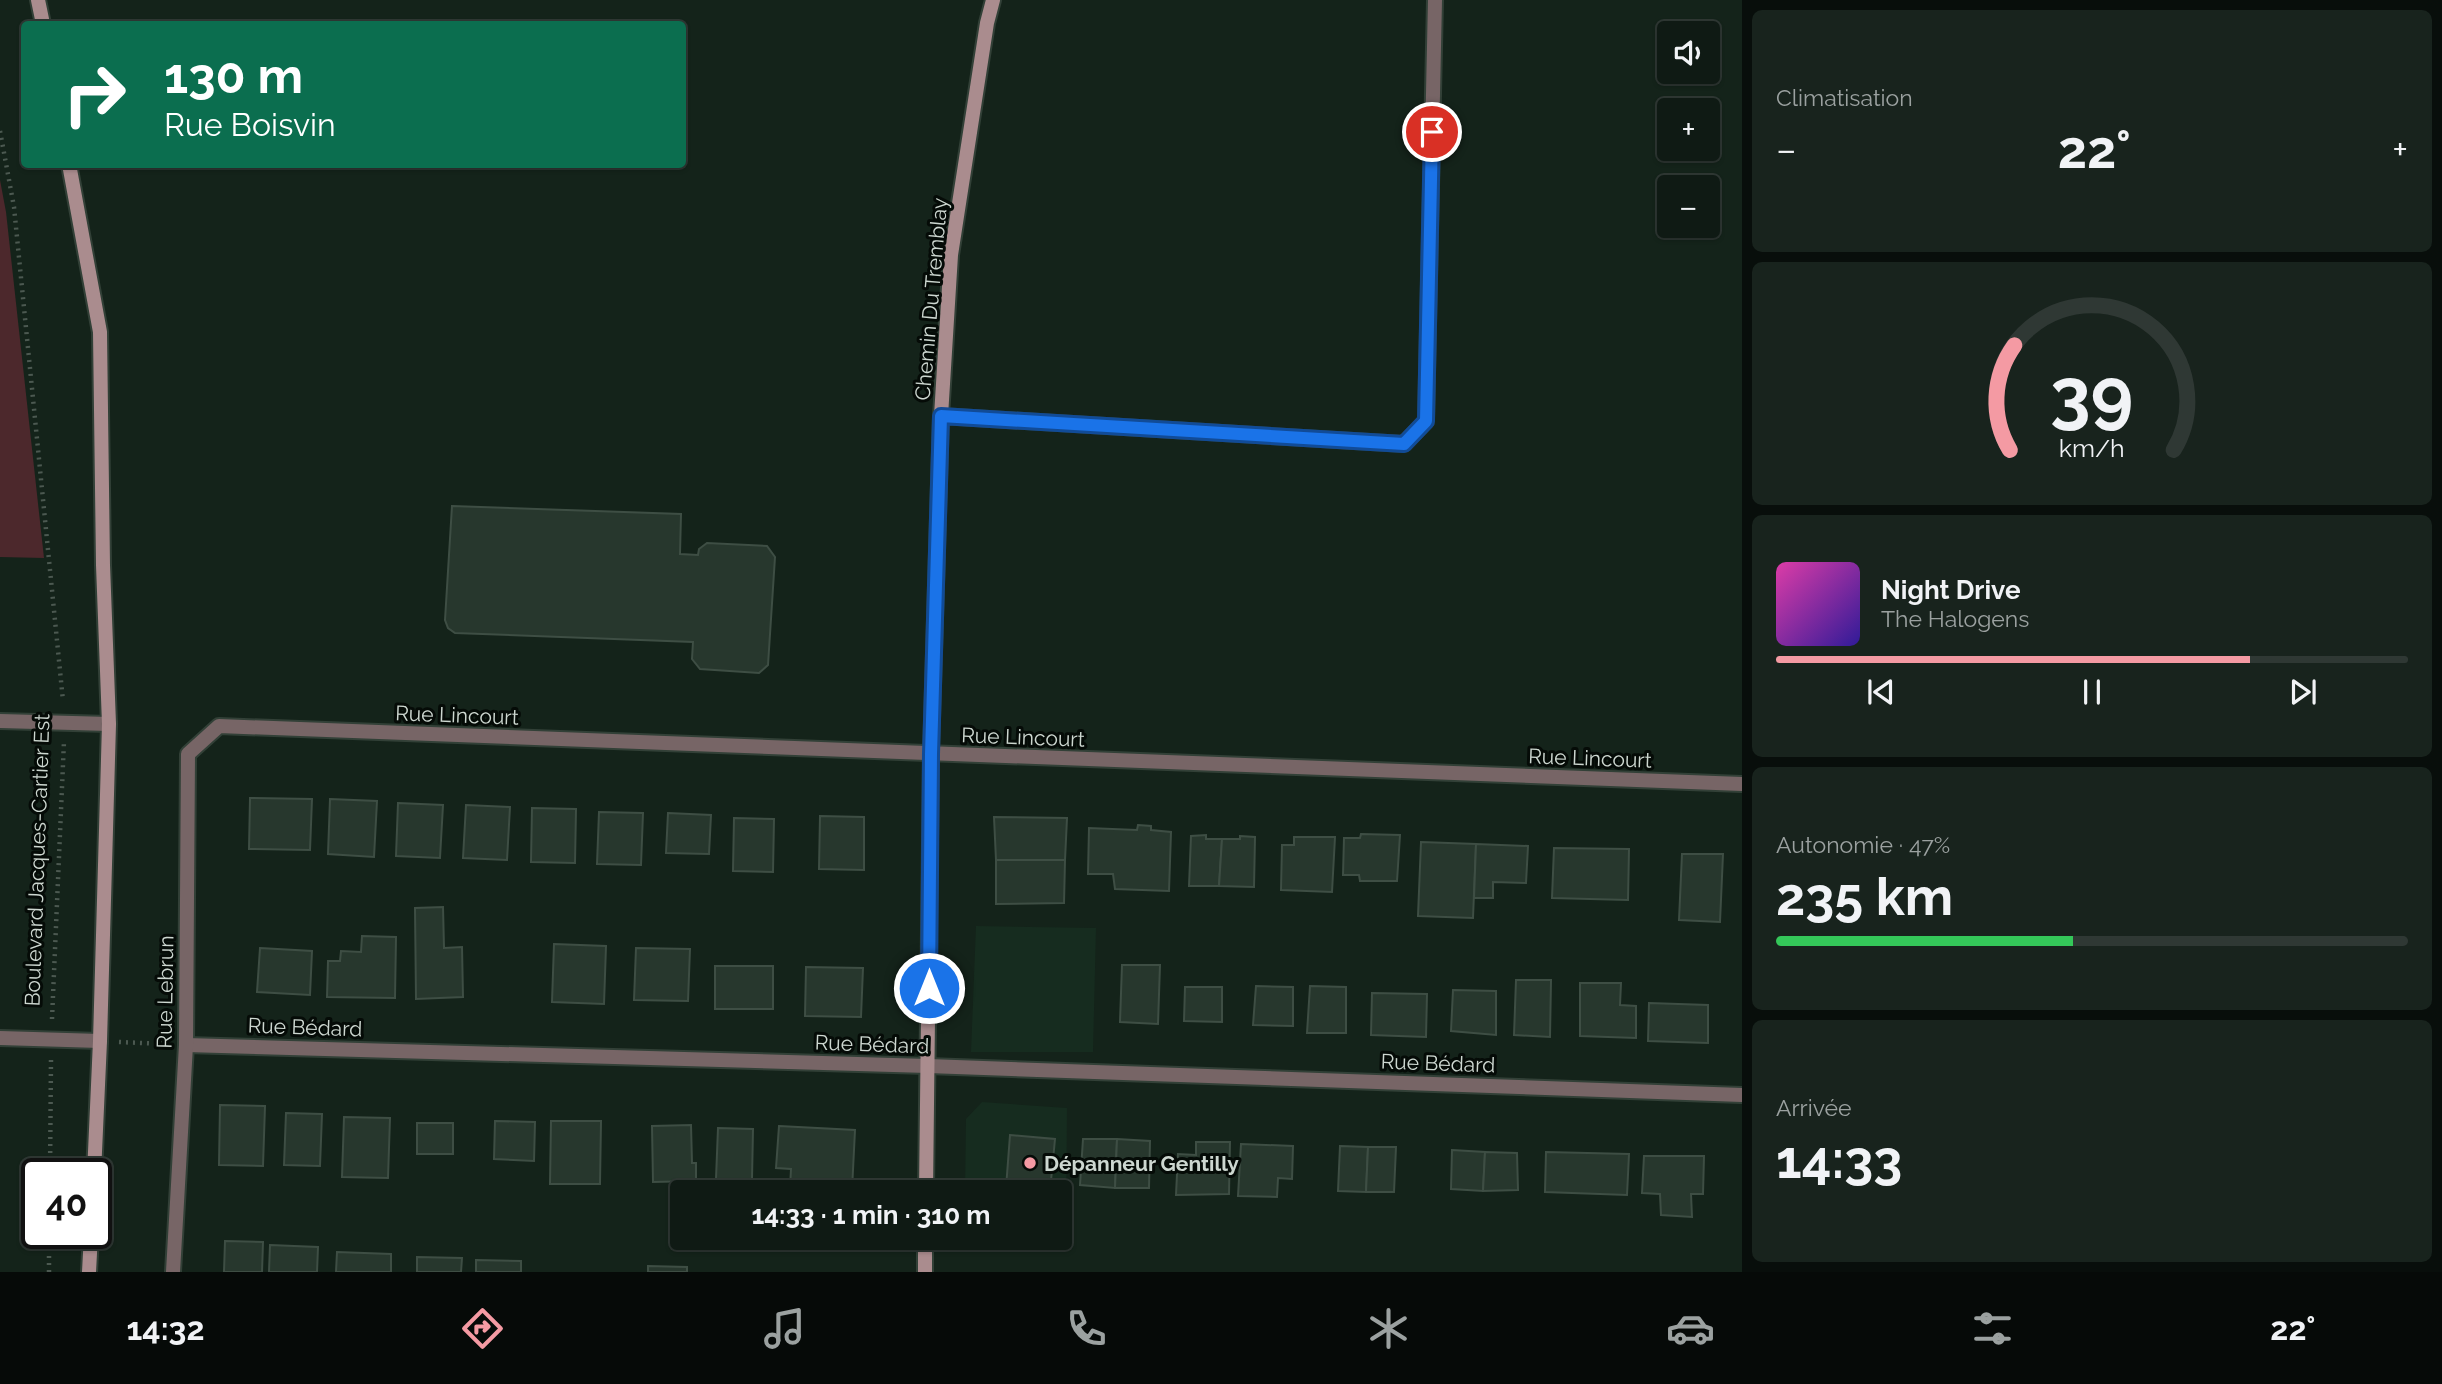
<!DOCTYPE html>
<html lang="fr">
<head>
<meta charset="utf-8">
<style>
	:root { --surface:#0f1a14; --page:#18231d; --text:#f1f3f6; --muted:#9ba1a0; --line:#2f3834; --accent:#f49aa3 }
	body { margin:0; font-family:Raleway,sans-serif; background:var(--page); color:var(--text); height:100vh; display:flex; flex-direction:column; font-size:26px; white-space:nowrap }
	* { box-sizing:border-box; margin:0 }
	p { font-size:23px; color:var(--muted) }
	.icon { flex:none; width:38px; height:38px; fill:none; stroke:currentColor; stroke-width:2; stroke-linecap:round; stroke-linejoin:round }
	.map { position:relative; flex:1; overflow:hidden }
	.side { display:flex; flex-direction:column; gap:10px; padding:10px; background:#080e0b; width:700px }
	.side>* { flex:none }
	.banner { position:absolute; left:21px; top:21px; width:665px; height:147px; border-radius:7px; box-shadow:0 2px 5px #0004,0 0 0 2px var(--line); background:#0b6e4f; color:#fff; overflow:hidden }
	.tools { position:absolute; left:1657px; top:21px; display:grid; gap:14px }
	.tools a { display:grid; place-items:center; width:63px; height:63px; border-radius:7px; background:var(--surface); box-shadow:0 2px 5px #0004,0 0 0 2px var(--line); font-size:35px }
	.speed { position:absolute; left:21px; top:1158px; display:flex; gap:14px; font-size:35px; font-weight:700; text-align:center }
	.speed>* { display:grid; place-content:center; width:91px; height:91px; border-radius:50%; background:var(--surface); box-shadow:0 2px 5px #0004,0 0 0 2px var(--line); line-height:1 }
	.speed .limit { border:4px solid #111; border-radius:10px; background:#fff; color:#111 }
	.pin { position:absolute; display:grid; place-items:center; width:60px; height:60px; color:#fff; margin:-30px; border:4px solid #fff; border-radius:50%; box-shadow:0 2px 7px #0007 }
	.me { position:absolute; width:77px; margin:-38px; rotate:0deg; stroke-linejoin:round; filter:drop-shadow(0 0 5px #0008) }
	.turn { display:flex; align-items:center; gap:24px; height:147px; padding:0 28px; font-size:32px }
	.turn .icon { width:91px; height:91px; stroke-width:2.5 }
	.turn b { display:block; font-size:49px; line-height:60px }
	.big { font-size:52px; font-weight:700; line-height:1.1 }
	.side .tile { flex:1; display:flex; flex-direction:column; justify-content:center; gap:10px; min-width:0; padding:0 24px; border-radius:10px; background:var(--page) }
	.side .dial { align-items:center; gap:0 }
	.dial svg { height:182px; overflow:visible; fill:none; stroke:var(--line); stroke-width:7; stroke-linecap:round; text-anchor:middle }
	.dial text { fill:var(--text); stroke:none }
	.song { display:flex; align-items:center; gap:21px }
	.cover { width:84px; height:84px; border-radius:10px; background:linear-gradient(135deg,hsl(320 70% 55%),hsl(250 70% 35%)) }
	.played { height:7px; border-radius:4px; background:linear-gradient(90deg,var(--accent) 75%,var(--line) 75%) }
	.keys { display:flex; justify-content:space-around; direction:ltr }
	.heat { display:flex; justify-content:space-between; align-items:center; font-size:38px; direction:ltr }
	.charge { height:10px; border-radius:5px; background:linear-gradient(90deg,#34c759 47%,var(--line) 0) }
	.trip { position:absolute; left:670px; top:1180px; width:402px; height:70px; border-radius:7px; background:var(--surface); box-shadow:0 2px 5px #0004,0 0 0 2px var(--line); font-weight:700; line-height:70px; text-align:center }
	.dock { display:flex; height:112px; justify-content:space-around; align-items:center; background:#060a08; color:var(--muted) }
	.dock .icon { width:49px; height:49px }
	.dock .current { color:var(--accent) }
	.dock b { font-size:32px; color:var(--text) }
	main { display:flex; flex:1; min-height:0 }
	.map>svg:first-child { display:block }
	.built { fill:#162c1f }
	.green { fill:#4c282c }
	.building { fill:#27372d; stroke:#3e4e44; stroke-width:2 }
	.lines { fill:none; stroke-linecap:round; stroke-linejoin:round }
	.street-casing { stroke:#324037; stroke-width:18 }
	.secondary-casing { stroke:#324037; stroke-width:18 }
	.path { stroke:#4c5951; stroke-width:4.5; stroke-dasharray:2 5; stroke-linecap:butt }
	.street { stroke:#776566; stroke-width:14 }
	.secondary { stroke:#aa8c8e; stroke-width:14 }
	.route-casing { stroke:#114b97; stroke-width:18 }
	.route { stroke:#1a73e8; stroke-width:12 }
	.poi-dot { fill:#f49aa3; stroke:#050b07; stroke-width:2.5 }
	.labels { text-anchor:middle; dominant-baseline:central; stroke-width:6; stroke-linejoin:round; paint-order:stroke }
	.street-label { font-size:21px; fill:#cdd7d0; stroke:#050b07 }
	.poi-label { font-size:21px; font-weight:bold; fill:#cdd7d0; stroke:#050b07; text-anchor:start }
</style>
</head>
<body>
<main>
<div class="map">
<svg width="1742" height="1272" viewBox="0 0 1742 1272">
	<rect width="100%" height="100%" fill="#14231a"/>
	<g class="built">
		<path d="M976,926l120,2 -3,124h-122z"/>
		<path d="M982,1102l85,6 -1,123h-5l-1,-39h-95l1,-73z"/>
	</g>
	<path class="green" d="M0,180l6,32 38,346 -44,-1z"/>
	<g class="building">
		<path d="M452,506l229,8 -1,40 18,1 1,-6 8,-6 60,3 8,11 -7,108 -9,8 -59,-4 -8,-10 1,-17 -238,-9 -7,-5 -3,-8z"/>
		<path d="M250,798l62,1 -2,51 -61,-1z"/>
		<path d="M330,799l47,2 -3,56 -46,-3z"/>
		<path d="M398,803l45,2 -3,53 -44,-2z"/>
		<path d="M466,805l44,2 -3,53 -44,-2z"/>
		<path d="M532,808l44,1 -1,54 -44,-1z"/>
		<path d="M599,812l44,1 -2,52 -44,-1z"/>
		<path d="M668,813l43,2 -2,39 -43,-1z"/>
		<path d="M820,816l44,1v53l-45,-1z"/>
		<path d="M994,817l73,1 -2,42h-69z"/>
		<path d="M734,818l40,1 -1,53 -40,-1z"/>
		<path d="M1138,825l13,1v4l20,2 -2,59 -54,-2 -2,-15h-25l1,-46 48,2z"/>
		<path d="M1361,834l39,1 -3,46h-37l-1,-6h-16l1,-37h16z"/>
		<path d="M1206,835v4h16l-3,47h-30l2,-50z"/>
		<path d="M1240,836l15,1 -1,50 -35,-1 3,-47h18z"/>
		<path d="M1294,837h41l-3,55 -51,-2 1,-45h12z"/>
		<path d="M1421,842l55,2 -3,74 -55,-2z"/>
		<path d="M1476,844l52,2 -2,37 -33,-1v16h-19z"/>
		<path d="M1554,848l75,1 -1,51 -76,-2z"/>
		<path d="M1682,854h41l-3,68 -41,-2z"/>
		<path d="M996,860h69l-1,43 -68,1z"/>
		<path d="M443,907l1,41 18,-1 1,50 -47,2 -1,-91z"/>
		<path d="M362,936l34,1 -1,61 -68,-1 1,-36h12l1,-10 20,1z"/>
		<path d="M554,944l52,2 -2,58 -52,-2z"/>
		<path d="M260,948l52,3 -2,44 -53,-3z"/>
		<path d="M636,948l54,1 -2,52 -54,-1z"/>
		<path d="M1122,965h38l-2,59 -38,-2z"/>
		<rect x="715" y="966" width="58" height="43"/>
		<path d="M806,967l57,1 -2,49 -56,-1z"/>
		<path d="M1516,980h35l-1,57 -36,-2z"/>
		<path d="M1580,983h41l-1,22 16,1v32l-56,-2z"/>
		<path d="M1256,986l37,1v39l-40,-1z"/>
		<path d="M1310,986l36,1v46h-39z"/>
		<path d="M1185,987h37v35l-38,-1z"/>
		<path d="M1453,990l43,1v44l-45,-4z"/>
		<path d="M1372,993l55,1 -1,43 -55,-2z"/>
		<path d="M1649,1003l59,2v38l-60,-2z"/>
		<path d="M220,1105l45,1 -2,60 -44,-1z"/>
		<path d="M286,1113l36,1 -2,52 -36,-1z"/>
		<path d="M344,1117l46,1 -2,60 -46,-1z"/>
		<path d="M495,1121l40,1 -1,39 -40,-2z"/>
		<path d="M551,1121h50l-1,63h-50z"/>
		<rect x="417" y="1123" width="36" height="31"/>
		<path d="M691,1125l1,38h4v18l-43,1 -1,-56z"/>
		<path d="M779,1126l76,4 -3,60 -62,-2 1,-19 -15,-1z"/>
		<path d="M718,1128l35,1 -1,50h-36z"/>
		<path d="M1010,1135l45,4 -5,52 -44,-3z"/>
		<path d="M1083,1139h34l-2,49 -35,-3z"/>
		<path d="M1117,1139l33,2 -1,47h-34z"/>
		<path d="M1196,1142h34l-1,52 -53,1 2,-41 18,1z"/>
		<path d="M1241,1144l52,2 -1,33 -14,-1 -1,19 -39,-1z"/>
		<path d="M1340,1146l28,1 -2,45 -28,-1z"/>
		<path d="M1368,1147h28l-2,45h-28z"/>
		<path d="M1452,1150l33,2 -2,39 -32,-2z"/>
		<path d="M1485,1152l32,1 1,37 -35,1z"/>
		<path d="M1546,1152l83,2 -2,41 -82,-3z"/>
		<path d="M1644,1156h60l-1,38h-12l1,23 -31,-2 -1,-21 -18,-1z"/>
		<path d="M225,1241l38,1 -1,30h-38z"/>
		<path d="M270,1245l48,2 -1,25h-48z"/>
		<path d="M337,1252l54,2v18h-55z"/>
		<path d="M417,1257l45,1 -1,14h-44z"/>
		<path d="M476,1260l45,1v11h-45z"/>
		<path d="M648,1266l39,1v5h-39z"/>
	</g>
	<g class="lines">
		<defs>
			<g id="street">
				<path d="M941,416l463,28 22,-23 9,-421"/>
				<path d="M0,721l109,3"/>
				<path d="M0,1038l100,3"/>
				<path d="M186,1045l742,21 814,29"/>
				<path d="M173,1272l13,-227 2,-291 31,-28 1523,58"/>
			</g>
			<g id="secondary">
				<path d="M38,0l5,24"/>
				<path d="M69,164l31,168 3,233 6,159 -9,317 -6,133"/>
				<path d="M926,1192l5,-438 10,-338 10,-161 36,-232 6,-23"/>
				<path d="M89,1272l2,-38"/>
				<path d="M925,1272v-35"/>
			</g>
		</defs>
		<use href="#street" class="street-casing"/>
		<use href="#secondary" class="secondary-casing"/>
		<g class="path">
			<path d="M0,131l14,76 49,494"/>
			<path d="M52,1019l12,-278"/>
			<path d="M119,1042l47,2"/>
			<path d="M50,1174l1,-114"/>
			<path d="M49,1272v-38"/>
		</g>
		<use href="#street" class="street"/>
		<use href="#secondary" class="secondary"/>
	</g>
	<g class="lines">
		<defs>
			<path id="route" d="M929,988l2,-234 10,-338 463,28 22,-23 6,-289"/>
		</defs>
		<use href="#route" class="route-casing"/>
		<use href="#route" class="route"/>
	</g>
	<circle class="poi-dot" cx="1030" cy="1163" r="7"/>
	<g class="labels">
		<g class="street-label">
			<text transform="translate(931 299) rotate(-85)">Chemin Du Tremblay</text>
			<text transform="translate(457 715) rotate(2)">Rue Lincourt</text>
			<text transform="translate(1023 737) rotate(2)">Rue Lincourt</text>
			<text transform="translate(1590 758) rotate(2)">Rue Lincourt</text>
			<text transform="translate(37 860) rotate(-88)">Boulevard Jacques-Cartier Est</text>
			<text transform="translate(165 992) rotate(-89)">Rue Lebrun</text>
			<text transform="translate(305 1027) rotate(2)">Rue Bédard</text>
			<text transform="translate(872 1044) rotate(2)">Rue Bédard</text>
			<text transform="translate(1438 1063) rotate(2)">Rue Bédard</text>
		</g>
		<g class="poi-label">
			<text x="1044" y="1163">Dépanneur Gentilly</text>
		</g>
	</g>
</svg>
<div class="tools">
<a><svg class="icon" aria-label="sound" viewBox="0 0 24 24"><path d="M4 9h4l5-4v14l-5-4H4zM17 9q2 3 0 6"/></svg></a>
<a>+</a>
<a>−</a>
</div>
<div class="speed"><div class="limit">40</div></div>
<div class="pin" style="left:1432px;top:132px;background:#d93025"><svg class="icon" aria-label="arrive" viewBox="0 0 24 24"><path d="M6 21V4h12l-3 4 3 4H6"/></svg></div>
<svg class="me" style="left:929px;top:988px" viewBox="-20 -20 40 40"><circle r="17" fill="#1a73e8" stroke="#fff" stroke-width="3"/><path d="M0-11L8 9 0 5-8 9z" fill="#fff"/></svg>
<div class="trip">14:33 · 1 min · 310 m</div>
<div class="banner">
<div class="turn"><svg class="icon" aria-label="right" viewBox="0 0 24 24"><path d="M7 20v-9h11M14 6l5 5-5 5"/></svg><div><b>130 m</b>Rue Boisvin</div></div>
</div>
</div>
<section class="side">
<div class="tile"><p>Climatisation</p>
<div class="heat"><a>−</a><b class="big">22°</b><a>+</a></div>
</div>
<div class="tile dial"><svg viewBox="0 0 100 80">
<path d="M14 69A42 42 0 1 1 86 69"/>
<path d="M14 69A42 42 0 0 1 16 23" stroke="#f49aa3"/>
<text x="50" y="56" font-size="32" font-weight="700">39</text>
<text x="50" y="72" font-size="11">km/h</text>
</svg></div>
<div class="tile">
<div class="song"><i class="cover"></i><div><b>Night Drive</b><p>The Halogens</p></div></div>
<div class="played"></div>
<div class="keys"><svg class="icon" aria-label="previous" viewBox="0 0 24 24"><path d="M18 5L8 12l10 7zM5 5v14"/></svg><svg class="icon" aria-label="pause" viewBox="0 0 24 24"><path d="M8 5v14M16 5v14"/></svg><svg class="icon" aria-label="next" viewBox="0 0 24 24"><path d="M6 5l10 7-10 7zM19 5v14"/></svg></div>
</div>
<div class="tile"><p>Autonomie · 47%</p><b class="big">235 km</b><div class="charge"></div></div>
<div class="tile"><p>Arrivée</p><b class="big">14:33</b></div>
</section>
</main>
<nav class="dock">
<b>14:32</b>
<svg class="icon current" aria-label="directions" viewBox="0 0 24 24"><path d="M12 3l9 9-9 9-9-9zM9 14v-3h6M13 9l2 2-2 2"/></svg>
<svg class="icon" aria-label="music" viewBox="0 0 24 24"><path d="M9 18V5l10-2v13"/><circle cx="6" cy="18" r="3"/><circle cx="16" cy="16" r="3"/></svg>
<svg class="icon" aria-label="phone" viewBox="0 0 24 24"><path d="M5 4h4l2 5-3 2q2 4 5 5l2-3 5 2v4C11 20 4 13 5 4z"/></svg>
<svg class="icon" aria-label="climate" viewBox="0 0 24 24"><path d="M12 3v18M4 7l16 10M4 17L20 7"/></svg>
<svg class="icon" aria-label="car" viewBox="0 0 24 24"><path d="M5 17H2v-5l4-1 3-4h7l3 4 3 1v5h-3M9 17h6M6 11h13"/><circle cx="7" cy="17" r="2"/><circle cx="17" cy="17" r="2"/></svg>
<svg class="icon" aria-label="filters" viewBox="0 0 24 24"><path d="M4 7h16M4 17h16"/><circle cx="9" cy="7" r="2"/><circle cx="15" cy="17" r="2"/></svg>
<b>22°</b>
</nav>
</body>
</html>
